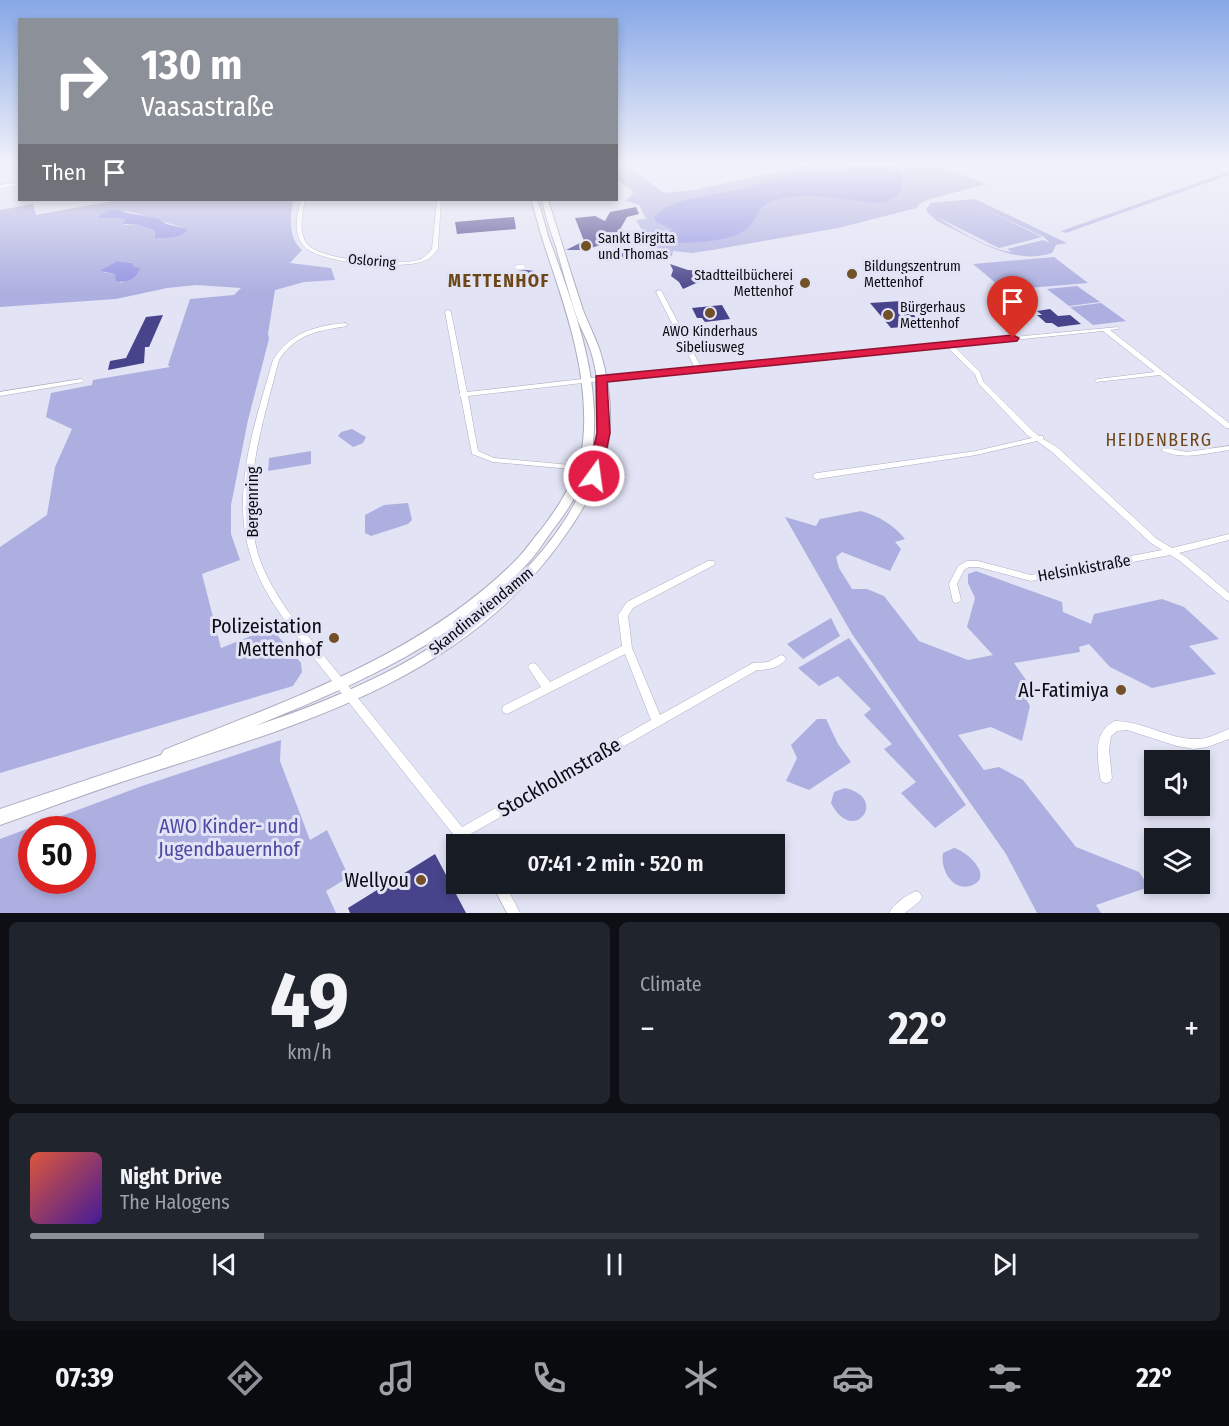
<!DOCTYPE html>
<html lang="en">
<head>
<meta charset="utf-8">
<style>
	:root { --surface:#171b24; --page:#20242c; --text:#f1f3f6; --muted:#9ea1a6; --line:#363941; --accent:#8c9099 }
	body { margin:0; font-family:"Fira Sans Condensed",sans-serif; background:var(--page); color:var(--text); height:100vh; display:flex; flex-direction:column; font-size:22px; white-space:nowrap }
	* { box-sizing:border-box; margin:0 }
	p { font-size:20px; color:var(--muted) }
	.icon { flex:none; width:33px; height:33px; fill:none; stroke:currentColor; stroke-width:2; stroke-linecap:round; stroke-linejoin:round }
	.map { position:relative; height:913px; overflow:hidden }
	.panel { display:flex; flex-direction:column; gap:9px; padding:9px; background:#0d0f14; flex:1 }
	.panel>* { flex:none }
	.top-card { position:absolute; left:18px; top:18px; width:600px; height:183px; border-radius:0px; box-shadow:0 3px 9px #0003; background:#8c9099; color:#fff; overflow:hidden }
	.buttons { position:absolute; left:1144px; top:750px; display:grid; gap:12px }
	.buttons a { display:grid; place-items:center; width:66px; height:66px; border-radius:0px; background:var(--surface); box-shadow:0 3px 9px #0003; font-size:30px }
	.speed { position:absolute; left:18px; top:816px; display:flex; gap:12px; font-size:30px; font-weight:700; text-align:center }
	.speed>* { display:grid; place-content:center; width:78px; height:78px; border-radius:50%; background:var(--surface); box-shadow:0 3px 9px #0003; line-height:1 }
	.speed .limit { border:9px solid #d22; background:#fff; color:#111 }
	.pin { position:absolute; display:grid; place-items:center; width:51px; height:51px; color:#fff; margin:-62px -26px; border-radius:50% 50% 50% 0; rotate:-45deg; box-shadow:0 0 6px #0007 }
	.pin .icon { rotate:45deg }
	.me { position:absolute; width:66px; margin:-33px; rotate:14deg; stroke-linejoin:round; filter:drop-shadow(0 0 4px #0008) }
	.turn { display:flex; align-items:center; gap:21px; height:126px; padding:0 24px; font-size:27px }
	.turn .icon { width:78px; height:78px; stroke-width:2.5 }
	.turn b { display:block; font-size:42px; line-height:51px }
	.then { display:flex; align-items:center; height:57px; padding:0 24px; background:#0003; gap:12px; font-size:22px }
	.big { font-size:45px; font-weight:600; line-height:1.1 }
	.panel .widget { flex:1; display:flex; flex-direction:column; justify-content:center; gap:9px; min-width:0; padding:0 21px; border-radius:9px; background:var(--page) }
	.panel .dial { align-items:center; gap:0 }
	.dial b { font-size:78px; line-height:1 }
	.song { display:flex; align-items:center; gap:18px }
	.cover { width:72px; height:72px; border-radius:9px; background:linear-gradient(135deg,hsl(10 70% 55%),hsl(260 70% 35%)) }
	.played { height:6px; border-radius:3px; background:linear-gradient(90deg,var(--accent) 20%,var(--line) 20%) }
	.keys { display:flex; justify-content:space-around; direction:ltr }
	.heat { display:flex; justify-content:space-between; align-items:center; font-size:33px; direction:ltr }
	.panel .tiles { flex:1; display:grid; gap:9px; grid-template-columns:1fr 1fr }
	.widget:last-child { grid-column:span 2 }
	.trip { position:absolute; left:446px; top:834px; width:339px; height:60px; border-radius:0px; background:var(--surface); box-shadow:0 3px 9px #0003; font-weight:600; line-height:60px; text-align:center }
	.menu { display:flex; height:96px; justify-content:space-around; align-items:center; background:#090b0e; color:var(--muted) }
	.menu .icon { width:42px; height:42px }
	.menu .active { color:var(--accent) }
	.menu b { font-size:27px; color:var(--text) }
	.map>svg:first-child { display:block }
	.green { fill:#adafe0; fill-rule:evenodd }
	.water { fill:#9394e2 }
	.building { fill:#48448b }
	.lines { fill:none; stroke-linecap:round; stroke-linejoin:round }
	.pedestrian-casing { stroke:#acadbe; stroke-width:4.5 }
	.minor-casing { stroke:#acadbe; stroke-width:1 }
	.tertiary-casing { stroke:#acadbe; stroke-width:1 }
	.secondary-casing { stroke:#acadbe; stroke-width:2 }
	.pedestrian { stroke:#fff; stroke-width:4 }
	.minor { fill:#fff; fill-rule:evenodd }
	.tertiary { fill:#fff; fill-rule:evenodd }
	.secondary { fill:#fff; fill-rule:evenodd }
	.route { fill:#e11d48; stroke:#92132f; stroke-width:1.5 }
	.poi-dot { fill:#725028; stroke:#e2e3f5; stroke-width:2 }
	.labels { text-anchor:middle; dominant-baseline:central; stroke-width:6; stroke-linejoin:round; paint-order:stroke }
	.far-poi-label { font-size:14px; fill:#0b0b11; stroke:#e2e3f5; text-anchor:start }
	.far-street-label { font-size:14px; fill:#0b0b11; stroke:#e2e3f5 }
	.street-label { font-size:16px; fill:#0b0b11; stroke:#e2e3f5 }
	.far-district-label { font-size:18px; font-weight:bold; letter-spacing:1.5px; fill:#6d4718; stroke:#e2e3f5 }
	.neighbourhood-label { font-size:18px; letter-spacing:1.5px; fill:#6d4718; stroke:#e2e3f5 }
	.near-poi-label { font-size:20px; fill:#0b0b11; stroke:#e2e3f5; text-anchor:end }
	.near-street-label { font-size:20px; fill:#0b0b11; stroke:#e2e3f5 }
	.near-park-label { font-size:20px; fill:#4f48a4; stroke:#e2e3f5 }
</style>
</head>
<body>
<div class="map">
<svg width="1229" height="913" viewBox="0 0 1229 913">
	<rect width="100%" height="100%" fill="#e2e3f5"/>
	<g class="green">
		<path d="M807,165h129l50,19 -59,16 -8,4 -2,4 -79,20 -126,22 -20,3 -19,-2 -1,5 -20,5 12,-10 -20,-7 -1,-12 -7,-12 10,-1 -7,-14 -14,-4 9,-9 -17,-12 -1,-12 11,-2 37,27 31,-3z"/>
		<path d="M1225,173l4,2 -163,58 -5,-2z"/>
		<path d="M975,199l92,44 -11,2 -4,8c-34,11 -65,-7 -95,-22 -11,-6 -24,-10 -31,-21l5,-7zM978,206l66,31 6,6 -7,-3 -36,9 5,3c-20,-1 -57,-23 -75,-35l62,31 43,-11z"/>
		<path d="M118,200h175c-3,17 -5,38 9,50l-12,13 41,5 4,12 -31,2 -29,8 -7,44 1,5 -21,81 -17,85v29l9,26 -38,14 19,74 50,-20 30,35 1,9 -9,14 -293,87v-226l47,-32 8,-48 17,-38 -26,-12 5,-24 41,-8 1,-5 77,-13 -2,-2 22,-66 44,-4 7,-7 -45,-3 -29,3 -51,11 -116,8v-97l33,-6 3,11zM127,211l61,18c-7,8 -22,10 -32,9l-1,-7 -20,-7 -11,1 3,-6 -30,-1zM117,261l16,2 -2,16 -10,4 -6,-9 -13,-2z"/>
		<path d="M1054,257l34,26 -84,7 -31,-26z"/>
		<path d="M1077,286l23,16 -31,4 -22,-17z"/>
		<path d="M1101,303l25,18 -33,4 -23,-18z"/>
		<path d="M352,429l14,8 -3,6 -10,4 -15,-11 3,-4z"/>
		<path d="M311,451v13l-43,7 1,-13z"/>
		<path d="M408,503l4,17 -4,4 -37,12 -6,-3v-18l19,-10z"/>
		<path d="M861,511c19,6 32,13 44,28l-10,3 6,7 -11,22 -48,-19 -6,5 3,11 13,21h15l17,7 35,45 49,19 25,-5 -26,-28 8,-29 -7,-15v-9l8,-3 86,31 1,10 28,12 3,-10 68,-15 22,8 35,32 -30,7 27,28 -64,14 -42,-21 -21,-23 -10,3 1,5 -66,11 17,24 -10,3 9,16 -8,35 -31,-14 -33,8 26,35 15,-3 24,13 53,67 63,25 10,15 -53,18 5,8h-64l-31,-59 -154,-220 -67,-117 31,9 4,-7z"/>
		<path d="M831,618l9,18 -37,23 -16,-15z"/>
		<path d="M849,638l117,167 -31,23 -34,-35 15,-11 -32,-33 8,-5 -28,-29 7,-6 -33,-33 -19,10 -21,-18z"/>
		<path d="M817,719h9l12,25 13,18 -42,28 -23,-9 11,-23 -6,-13z"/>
		<path d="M281,740l-1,21 30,79 17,-10 22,47 -23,14 10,22h-336v-74l142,-53zM32,830h50v50h-50z"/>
		<path d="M845,788c45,10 8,59 -14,15l3,-11z"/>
		<path d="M954,848c13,3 42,30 16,38 -19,5 -30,-18 -27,-33z"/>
	</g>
	<g class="water">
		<path d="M860,165h22l17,5c10,19 -4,33 -22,33 -33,-3 -75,-13 -107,-1 -13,6 -12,15 -20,24 -15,16 -52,16 -72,17l-8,-12 4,-1 -18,-8 -2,-5 12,-10 19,-7 58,-11 46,-15h36z"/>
		<path d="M113,210l46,9 7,5 22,5c-6,9 -22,10 -33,9v-7l-20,-7h-13l4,-5 -29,-1 6,-5z"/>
		<path d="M117,261l16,2v4l7,1c-3,10 -13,16 -24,13l-1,-7 -15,-3z"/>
	</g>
	<g class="building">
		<path d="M636,207l3,7 -12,3 -9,16 9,5 -44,12h-17l18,-9 -9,-23 20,-2 10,5 5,-9z"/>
		<path d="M514,217l2,12 -59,5 -2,-12z"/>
		<path d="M643,250l4,8 -23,2 -4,-8z"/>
		<path d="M670,264l18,6 19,1 -4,9 -20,9 -4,-7 -8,-6 2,-6z"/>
		<path d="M527,270l7,1 3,12 -16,1 -3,-13z"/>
		<path d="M901,301l9,10 14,14 -33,3 -21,-25z"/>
		<path d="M722,305l8,14 -25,3 -3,-4h-5l-5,-10z"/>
		<path d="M1050,309l8,7 12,-1 11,9 -23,3 -6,-4h-6l-9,-8h5l-5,-4z"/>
		<path d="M163,315l-14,32h-4l-1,16 -36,7 2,-9 16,-3 20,-41z"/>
		<path d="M435,854l31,59h-116l-2,-5z"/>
	</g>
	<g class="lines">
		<defs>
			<path id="pedestrian" d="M517,267h6"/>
			<g id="minor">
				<path d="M301,200h4c-3,13 -7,34 3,45 16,16 89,21 110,15 6,-2 10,-6 14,-11l5,-49h4l-3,49c-4,5 -8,10 -14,12 -22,9 -107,3 -121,-16 -10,-12 -6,-32 -2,-45z"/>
				<path d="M659,290l3,2 39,75 417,-40v2l-8,1 119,93v5h-3l-66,-53 -64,7 -1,-1 1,-1 2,-1 57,-7 -52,-41 -149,15 26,26 3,9 50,50 6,5h4v3l14,8 100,92 15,9 57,-14v6l-50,13 7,4 43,36v8l-3,-1 -46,-39 -10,-6 -139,26 -53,-14h-9l-5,3 -7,14 4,16 -2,2 -3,1 -3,-1 -4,-18 9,-18 9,-5h11l53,14 131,-25 -11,-7 -100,-92 -14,-10 -61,14 -159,24 -3,-1 -1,-2 1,-2 3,-1 159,-22 56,-13 -5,-3 -49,-52 -3,-9 -28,-27 -244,24 -3,2 -3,-2 -97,10 -132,15 10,55 16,7 88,8 4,2 -4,2 -89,-8 -21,-8 -11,-57 -2,-2 1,-2 -15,-81 1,-1 2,-1 3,2 16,80 133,-15 95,-9 -39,-76z"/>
				<path d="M345,323l2,1v2c-28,5 -51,7 -68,34 -16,62 -39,130 -21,194 6,20 18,39 29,56l175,217 189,-107 -26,-66 -114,58 -4,2 -4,-2 -1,-3 1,-3 38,-19 -11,-17 -2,-3 2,-3 3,-1 3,1 14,18 72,-36 -4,-31 9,-13 81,-41h6l1,2 -1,2 -81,43 -5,8 4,32 28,67 93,-52 15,-1 13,-7 3,1 2,3c-7,9 -17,11 -29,11l-288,165 3,5 2,4h-13c-37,-46 -73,-92 -110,-139 -15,-19 -30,-38 -45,-57 -30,-38 -56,-73 -62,-123 -6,-56 14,-112 29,-165 17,-27 41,-34 72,-37z"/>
				<path d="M81,379l2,1 1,1 -1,1 -83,14v-4z"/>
				<path d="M1229,446v4c-21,3 -48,11 -68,0l4,-2 22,4z"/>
				<path d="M1115,721c29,0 54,19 82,18 11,0 22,-6 32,-10v10l-22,8 -13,2 -17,-3 -50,-16 -10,1 -6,5 -2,14 3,28 -2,4 -4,1 -4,-1 -2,-4c-2,-20 -8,-46 15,-57z"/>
				<path d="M492,884h13l15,29h-13z"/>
				<path d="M916,891l4,2 2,4 -2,4 -15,12h-16c4,-9 18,-18 27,-22z"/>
			</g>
			<g id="tertiary">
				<path d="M1211,165h7l11,4v4z"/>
				<path d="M20,182v3l-20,4v-4z"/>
			</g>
			<path id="secondary" d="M531,200h6l2,5c5,13 7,27 12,39 23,63 49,131 42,199 -3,33 -22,64 -42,89 -8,11 -15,23 -25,33 -72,78 -175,122 -271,161 49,-16 96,-35 142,-59 91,-49 209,-150 203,-264 -2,-18 -4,-39 -11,-57 -3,-9 -8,-17 -11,-25 -8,-24 -15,-49 -22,-74 -5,-15 -11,-32 -14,-47h6c12,37 23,74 35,110 5,13 11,25 16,38 8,24 12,53 11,79 -2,40 -23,78 -46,110 -98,140 -258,186 -412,235 -51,16 -101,35 -152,53v-16l161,-54 3,-5c123,-50 257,-94 353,-191 8,-8 15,-19 23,-28 20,-26 39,-55 43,-89 7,-68 -18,-135 -39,-198 -5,-15 -8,-30 -13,-44z"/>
		</defs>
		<use href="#pedestrian" class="pedestrian-casing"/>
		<use href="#minor" class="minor-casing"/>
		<use href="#tertiary" class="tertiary-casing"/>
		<use href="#secondary" class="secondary-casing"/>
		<use href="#pedestrian" class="pedestrian"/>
		<use href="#minor" class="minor"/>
		<use href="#tertiary" class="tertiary"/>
		<use href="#secondary" class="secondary"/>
	</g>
	<linearGradient id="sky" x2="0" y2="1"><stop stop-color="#86a7e6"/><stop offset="0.56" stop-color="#f2f2fa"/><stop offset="1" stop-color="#f2f2fa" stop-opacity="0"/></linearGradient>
	<rect width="1229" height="293" fill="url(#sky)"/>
	<path class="route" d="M1013,335l6,3 -2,3 -410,41 3,51 -9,43 -7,4 -7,-4 10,-43 -1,-57z"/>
	<g class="poi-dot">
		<circle cx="586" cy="246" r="6"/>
		<circle cx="852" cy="274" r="6"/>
		<circle cx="805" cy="283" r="6"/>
		<circle cx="710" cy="313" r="6"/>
		<circle cx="888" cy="315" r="6"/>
		<circle cx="334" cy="638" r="6"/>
		<circle cx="1121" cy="690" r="6"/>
		<circle cx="421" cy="880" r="6"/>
	</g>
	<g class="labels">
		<g class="far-poi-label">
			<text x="598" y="238">Sankt Birgitta<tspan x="598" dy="16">und Thomas</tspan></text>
			<text x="864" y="266">Bildungszentrum<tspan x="864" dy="16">Mettenhof</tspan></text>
			<text x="793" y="275" text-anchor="end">Stadtteilbücherei<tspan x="793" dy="16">Mettenhof</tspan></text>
			<text x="900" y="307">Bürgerhaus<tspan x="900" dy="16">Mettenhof</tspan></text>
			<text x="710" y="331" text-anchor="middle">AWO Kinderhaus<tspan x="710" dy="16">Sibeliusweg</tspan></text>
		</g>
		<g class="far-street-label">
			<text transform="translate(372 261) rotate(5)">Osloring</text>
		</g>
		<g class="street-label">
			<text transform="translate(252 502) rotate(-90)">Bergenring</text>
			<text transform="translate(1084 568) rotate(-10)">Helsinkistraße</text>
			<text transform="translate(481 611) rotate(-39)">Skandinaviendamm</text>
		</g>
		<g class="far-district-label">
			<text x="499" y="281">METTENHOF</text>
		</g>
		<g class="neighbourhood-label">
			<text x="1159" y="440">HEIDENBERG</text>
		</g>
		<g class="near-poi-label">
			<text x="322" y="626">Polizeistation<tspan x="322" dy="23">Mettenhof</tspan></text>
			<text x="1109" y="690">Al-Fatimiya</text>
			<text x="409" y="880">Wellyou</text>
		</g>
		<g class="near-street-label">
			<text transform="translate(559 777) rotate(-30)">Stockholmstraße</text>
		</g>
		<g class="near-park-label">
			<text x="229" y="826">AWO Kinder- und<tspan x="229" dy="23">Jugendbauernhof</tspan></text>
		</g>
	</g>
</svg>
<div class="buttons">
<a><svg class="icon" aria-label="sound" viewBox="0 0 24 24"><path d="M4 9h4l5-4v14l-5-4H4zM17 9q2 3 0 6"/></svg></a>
<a><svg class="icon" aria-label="layers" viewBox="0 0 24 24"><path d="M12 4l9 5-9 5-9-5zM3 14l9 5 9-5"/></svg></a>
</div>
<div class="speed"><div class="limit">50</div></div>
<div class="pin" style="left:1013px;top:338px;background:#d93025"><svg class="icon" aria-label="arrive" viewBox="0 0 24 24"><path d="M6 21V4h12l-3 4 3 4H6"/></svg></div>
<svg class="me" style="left:594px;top:476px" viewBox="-20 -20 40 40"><circle r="17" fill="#e11d48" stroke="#fff" stroke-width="3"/><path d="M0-11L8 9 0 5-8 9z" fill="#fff"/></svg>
<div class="trip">07:41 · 2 min · 520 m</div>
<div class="top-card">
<div class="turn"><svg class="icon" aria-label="right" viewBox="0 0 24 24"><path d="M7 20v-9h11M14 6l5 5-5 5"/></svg><div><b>130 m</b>Vaasastraße</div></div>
<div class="then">Then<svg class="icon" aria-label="arrive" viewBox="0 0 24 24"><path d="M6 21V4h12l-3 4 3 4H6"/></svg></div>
</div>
</div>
<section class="panel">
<div class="tiles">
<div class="widget dial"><b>49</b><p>km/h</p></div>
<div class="widget"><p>Climate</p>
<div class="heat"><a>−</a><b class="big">22°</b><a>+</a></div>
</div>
<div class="widget">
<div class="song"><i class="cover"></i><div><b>Night Drive</b><p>The Halogens</p></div></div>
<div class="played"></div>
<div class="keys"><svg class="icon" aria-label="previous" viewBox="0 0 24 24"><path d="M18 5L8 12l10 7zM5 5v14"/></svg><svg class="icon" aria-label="pause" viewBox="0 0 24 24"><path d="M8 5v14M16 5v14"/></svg><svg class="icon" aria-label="next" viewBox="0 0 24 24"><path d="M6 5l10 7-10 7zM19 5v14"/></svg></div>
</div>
</div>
</section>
<nav class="menu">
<b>07:39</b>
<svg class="icon active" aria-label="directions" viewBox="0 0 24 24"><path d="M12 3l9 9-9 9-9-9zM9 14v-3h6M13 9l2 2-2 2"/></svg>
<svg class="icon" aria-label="music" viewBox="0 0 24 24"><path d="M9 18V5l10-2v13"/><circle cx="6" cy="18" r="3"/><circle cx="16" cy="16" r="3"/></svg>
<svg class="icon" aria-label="phone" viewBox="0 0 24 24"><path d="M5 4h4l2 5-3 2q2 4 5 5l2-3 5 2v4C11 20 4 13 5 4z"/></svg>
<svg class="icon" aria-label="climate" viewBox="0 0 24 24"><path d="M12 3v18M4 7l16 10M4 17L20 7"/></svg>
<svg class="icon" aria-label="car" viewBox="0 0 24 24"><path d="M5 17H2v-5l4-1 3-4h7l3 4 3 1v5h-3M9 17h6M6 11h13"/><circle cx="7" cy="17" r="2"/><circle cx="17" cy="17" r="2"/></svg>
<svg class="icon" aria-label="filters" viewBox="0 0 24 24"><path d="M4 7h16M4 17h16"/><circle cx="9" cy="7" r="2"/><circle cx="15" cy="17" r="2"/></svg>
<b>22°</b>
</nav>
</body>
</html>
